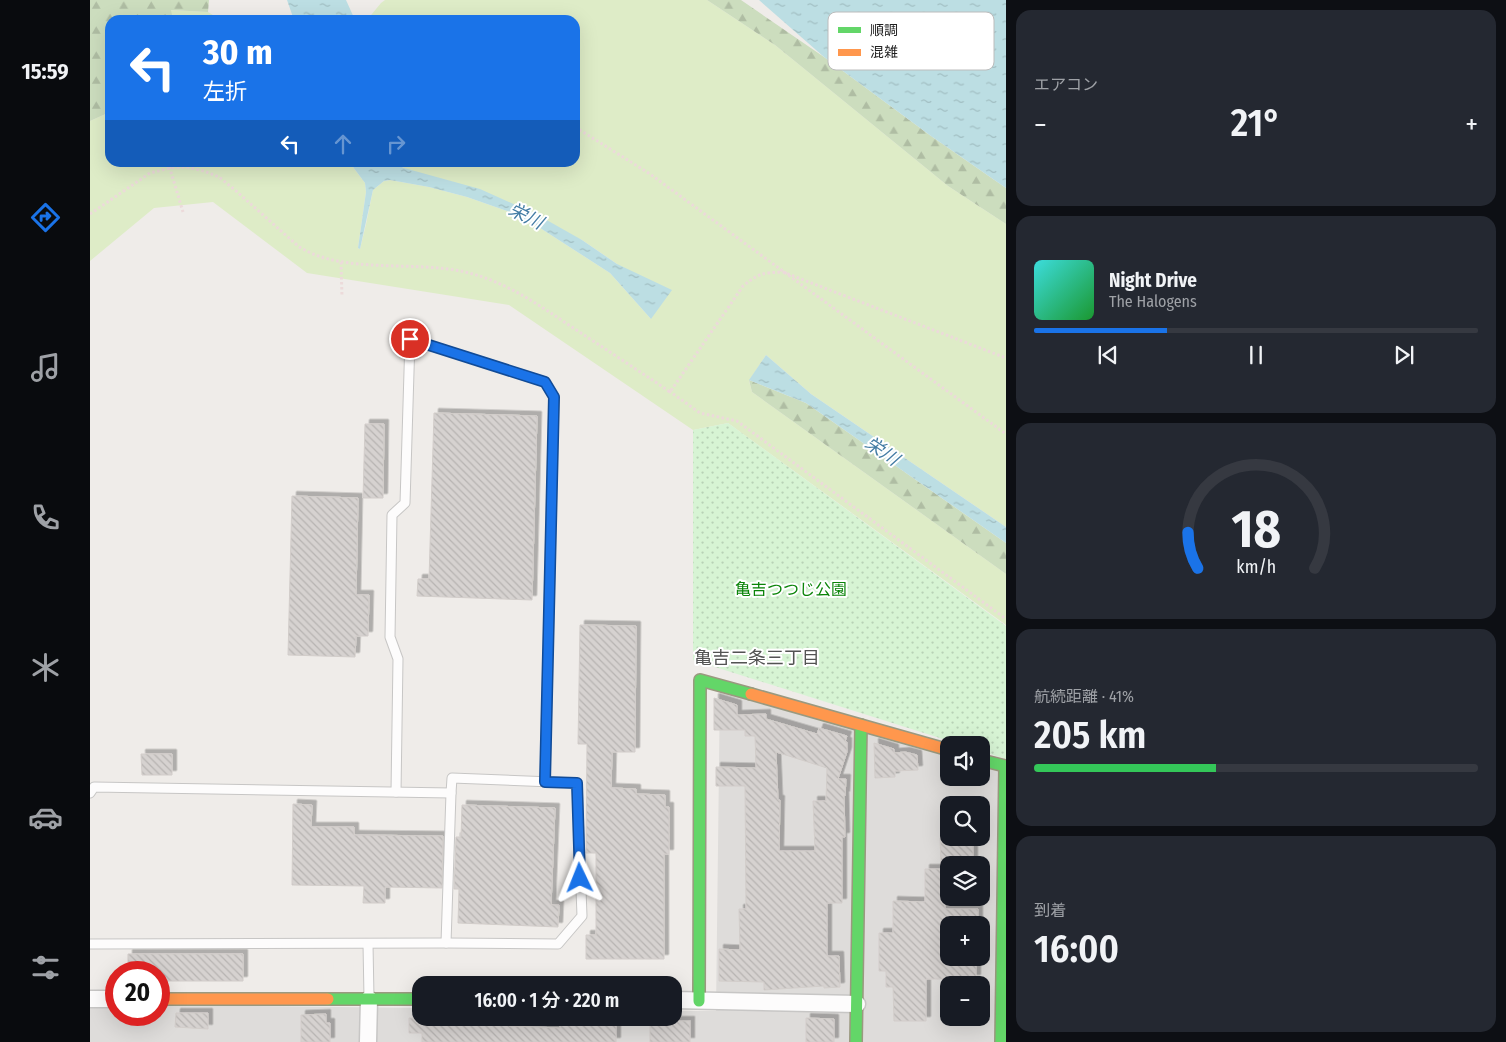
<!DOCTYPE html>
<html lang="ja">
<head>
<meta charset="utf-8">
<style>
	:root { --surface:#171b24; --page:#242831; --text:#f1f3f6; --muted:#9ea1a6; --line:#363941; --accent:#1a73e8 }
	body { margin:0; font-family:"Fira Sans Condensed","Noto Sans JP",sans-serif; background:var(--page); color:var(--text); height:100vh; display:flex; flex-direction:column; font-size:19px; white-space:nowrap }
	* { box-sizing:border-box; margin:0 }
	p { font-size:16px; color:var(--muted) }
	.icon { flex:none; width:28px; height:28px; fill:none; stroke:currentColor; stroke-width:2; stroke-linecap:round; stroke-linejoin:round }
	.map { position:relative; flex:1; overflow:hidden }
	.drawer { display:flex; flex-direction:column; gap:10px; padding:10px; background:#0d0f14; width:500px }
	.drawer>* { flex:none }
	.banner { position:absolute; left:15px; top:15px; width:475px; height:152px; border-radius:15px; box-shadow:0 5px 20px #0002; background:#1a73e8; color:#fff; overflow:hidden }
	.controls { position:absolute; left:850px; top:736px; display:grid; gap:10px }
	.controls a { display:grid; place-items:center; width:50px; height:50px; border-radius:10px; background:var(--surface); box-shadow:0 5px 20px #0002; font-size:25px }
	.speed { position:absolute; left:15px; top:961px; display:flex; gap:10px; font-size:25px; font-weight:700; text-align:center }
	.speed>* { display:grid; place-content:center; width:65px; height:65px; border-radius:50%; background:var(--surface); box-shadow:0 5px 20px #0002; line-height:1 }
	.speed .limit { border:8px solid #d22; background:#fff; color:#111 }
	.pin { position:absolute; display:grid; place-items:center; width:42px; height:42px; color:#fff; margin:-21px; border:2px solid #fff; border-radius:50%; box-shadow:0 1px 5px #0007 }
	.me { position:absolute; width:55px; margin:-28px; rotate:358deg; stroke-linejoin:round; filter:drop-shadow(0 0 4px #0008) }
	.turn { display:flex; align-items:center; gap:18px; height:105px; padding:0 15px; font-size:22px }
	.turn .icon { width:65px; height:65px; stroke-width:2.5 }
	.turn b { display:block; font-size:35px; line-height:42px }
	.lanes { display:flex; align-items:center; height:48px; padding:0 15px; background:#0003; justify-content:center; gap:25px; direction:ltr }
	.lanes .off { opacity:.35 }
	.big { font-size:38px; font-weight:600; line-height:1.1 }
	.drawer .widget { flex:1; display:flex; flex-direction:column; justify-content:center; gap:8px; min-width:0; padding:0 18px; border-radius:15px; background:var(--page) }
	.drawer .dial { align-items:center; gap:0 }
	.dial svg { height:130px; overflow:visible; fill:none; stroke:var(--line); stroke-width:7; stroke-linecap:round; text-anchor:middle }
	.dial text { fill:var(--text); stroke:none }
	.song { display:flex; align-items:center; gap:15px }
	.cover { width:60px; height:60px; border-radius:8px; background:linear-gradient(135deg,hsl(180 70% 55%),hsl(130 70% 35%)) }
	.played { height:5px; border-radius:2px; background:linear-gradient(90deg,var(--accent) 30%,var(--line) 30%) }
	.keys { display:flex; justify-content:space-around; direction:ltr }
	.heat { display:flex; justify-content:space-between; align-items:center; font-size:28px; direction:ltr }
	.charge { height:8px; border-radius:4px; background:linear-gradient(90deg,#34c759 41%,var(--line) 0) }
	.trip { position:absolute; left:322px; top:976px; width:270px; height:50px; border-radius:15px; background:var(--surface); box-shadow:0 5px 20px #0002; font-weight:600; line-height:50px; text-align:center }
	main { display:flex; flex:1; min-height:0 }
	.tab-bar { display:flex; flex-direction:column; width:90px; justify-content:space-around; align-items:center; background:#090b0e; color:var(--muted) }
	.tab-bar .icon { width:35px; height:35px }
	.tab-bar .active { color:var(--accent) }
	.tab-bar b { font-size:22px; color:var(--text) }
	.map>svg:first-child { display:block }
	.residential { fill:#dedcda; fill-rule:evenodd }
	.grass { fill:#deecc7 }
	.forest { fill:url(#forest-firs) }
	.park { fill:url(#park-dots) }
	.water { fill:url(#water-ripples) }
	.building { fill:url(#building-back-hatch); stroke:#d2cdca; fill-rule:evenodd; filter:url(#shadow) }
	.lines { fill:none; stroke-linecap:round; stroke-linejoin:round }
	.lane-casing { stroke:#c7c6c5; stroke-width:11 }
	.street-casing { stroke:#c7c6c5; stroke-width:19 }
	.fast-casing { stroke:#9a997f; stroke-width:14 }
	.slow-casing { stroke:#9a997f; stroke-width:14 }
	.path { stroke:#ecdada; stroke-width:3; stroke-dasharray:2.5 2.5; stroke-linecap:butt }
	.lane { stroke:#fdfcfc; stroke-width:9 }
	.street { stroke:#fdfcfc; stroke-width:16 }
	.fast { stroke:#63d668; stroke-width:11 }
	.slow { stroke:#ff974d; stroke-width:11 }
	.route-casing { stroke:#114b97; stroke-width:12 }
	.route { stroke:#1a73e8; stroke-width:9 }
	.labels { text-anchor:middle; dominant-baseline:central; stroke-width:4; stroke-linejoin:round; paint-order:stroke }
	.park-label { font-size:16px; fill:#0a8408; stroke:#fff }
	.water-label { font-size:18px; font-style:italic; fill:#437ca4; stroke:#fff }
	.neighbourhood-label { font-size:18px; fill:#535353; stroke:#fff }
	.key { fill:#fff; stroke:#bcbcbc; stroke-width:1 }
	.key-label { font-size:14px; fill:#202020 }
</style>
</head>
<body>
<main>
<nav class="tab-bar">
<b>15:59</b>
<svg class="icon active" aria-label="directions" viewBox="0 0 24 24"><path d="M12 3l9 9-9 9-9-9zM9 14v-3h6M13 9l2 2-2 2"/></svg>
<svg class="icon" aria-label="music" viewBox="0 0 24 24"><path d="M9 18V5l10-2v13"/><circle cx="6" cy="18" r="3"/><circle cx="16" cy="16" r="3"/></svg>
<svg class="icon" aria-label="phone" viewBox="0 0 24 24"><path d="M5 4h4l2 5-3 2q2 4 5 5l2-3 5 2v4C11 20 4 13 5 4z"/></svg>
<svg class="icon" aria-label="climate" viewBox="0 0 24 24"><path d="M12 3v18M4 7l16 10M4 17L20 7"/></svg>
<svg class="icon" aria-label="car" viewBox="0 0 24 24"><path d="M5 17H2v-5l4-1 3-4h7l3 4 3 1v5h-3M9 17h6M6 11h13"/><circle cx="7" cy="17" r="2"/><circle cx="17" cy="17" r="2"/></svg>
<svg class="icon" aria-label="filters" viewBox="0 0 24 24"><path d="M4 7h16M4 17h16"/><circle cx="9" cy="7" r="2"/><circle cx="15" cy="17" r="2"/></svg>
</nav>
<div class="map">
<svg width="916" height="1042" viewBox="0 0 916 1042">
	<defs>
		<pattern id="forest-firs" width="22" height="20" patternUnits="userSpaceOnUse" patternTransform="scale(1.25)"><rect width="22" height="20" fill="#ccddbe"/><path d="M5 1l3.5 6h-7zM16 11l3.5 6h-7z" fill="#afbda3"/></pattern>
		<pattern id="park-dots" width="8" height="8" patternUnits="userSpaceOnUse" patternTransform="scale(1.25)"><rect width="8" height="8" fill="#d7f4d4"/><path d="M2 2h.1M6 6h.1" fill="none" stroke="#b8d1b6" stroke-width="1.8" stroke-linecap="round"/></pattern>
		<pattern id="water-ripples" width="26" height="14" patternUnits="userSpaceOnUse" patternTransform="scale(1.25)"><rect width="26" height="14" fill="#bcdee3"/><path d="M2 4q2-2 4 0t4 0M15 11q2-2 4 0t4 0" fill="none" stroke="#a1bec2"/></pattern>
		<pattern id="building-back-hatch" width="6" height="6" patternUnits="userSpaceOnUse" patternTransform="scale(1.25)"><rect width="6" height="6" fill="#d6d2d0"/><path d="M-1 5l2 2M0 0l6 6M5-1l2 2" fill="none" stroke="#b7b4b2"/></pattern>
		<filter id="shadow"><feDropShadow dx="4.5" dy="-4.5" stdDeviation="0" flood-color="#0004"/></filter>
	</defs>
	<rect width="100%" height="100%" fill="#efece9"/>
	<path class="residential" d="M630,684l229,71v23h32v-13l25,8v269h-916v-37h26v10h43v-10l262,3v10h253v-7h42zM859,805h32v33h-32zM859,865h32v33h-32zM859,925h32v33h-32zM859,985h32v33h-32z"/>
	<g class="grass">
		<path d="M295,0h322l68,45 173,141 58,38v303l-195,-133 -45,-39 -17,26 3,11 254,182v51l-278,-202 -35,7 -184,-125 -202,-32 -94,-71 -59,6 -64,53v-140l20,-9v50l240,1 15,20 1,9 -8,56 2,1 6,-25 7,-34 11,-9 6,-1 39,7 38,10 40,14 30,15 73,47 41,46 -34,-55 -35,-24 -178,-72 -10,-5 181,-1v-142h-208l14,-17z"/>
		<path d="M80,10l38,2 13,8h-48z"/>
	</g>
	<g class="forest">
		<path d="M0,0h119l-1,12 -37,-2 2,10h-63v92l-20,9z"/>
		<path d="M617,0h34l83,57 107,79 75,52v36l-58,-38 -173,-141z"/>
		<path d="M659,380l57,23 200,140v31l-254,-182z"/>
	</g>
	<path class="park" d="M638,423l278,203v133l-25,-8v-6h-19l-269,-85v-230z"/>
	<g class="water">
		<path d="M197,0h59l9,20h-61z"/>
		<path d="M669,0h247v188l-75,-52 -107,-79z"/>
		<path d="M260,163h44l10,5 76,21 56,25 46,26 35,24 55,26 -21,29 -41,-46 -73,-47 -30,-15 -40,-14 -38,-10 -39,-7 -6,1 -11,9 -13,59 -2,-1 8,-56 -1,-9z"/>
		<path d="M676,355l45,39 195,133v16l-200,-140 -57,-23z"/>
	</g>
	<g class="building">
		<path d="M344,413l103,3 -5,184 -115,-4 1,-17h11z"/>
		<path d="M275,424h19l-1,74h-20z"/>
		<path d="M202,496l66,2 -2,97h13l-1,41h-12l-1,21 -67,-2z"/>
		<path d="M490,625l56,1 -1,126h-23l-1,36 25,1v5l29,1v12h4v47h-5v105h-78v-24h10v-82h-10l1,-109h-9z"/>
		<path d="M624,698l23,7v10l29,-1v5l51,15 2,-6 28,8 -2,6h2v10l-9,27h8l-1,17 -1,-1 1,42h-3v66h-15v53h12l1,31 -16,1v-2l-60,4v-8l-45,-1v-32l21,1 -1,-41h7l-1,-123h-29v-19l40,1 -1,-32h-10v-6h-31zM686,752l51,16 -1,33h-13l2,50h-36l1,-51h-2z"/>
		<path d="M784,743l20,6v4l11,-1 12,3 1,15 -23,1v6l-20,1z"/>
		<path d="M51,754h31v21h-30z"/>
		<path d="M203,804l19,1 -1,22h43v8l89,1 -1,52 -57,-1v16h-22l1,-17 -72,-1z"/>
		<path d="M372,805l93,3 -4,97h8l-1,22 -100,-4 1,-34h-5l2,-52h5z"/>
		<path d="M850,838h33v25l-32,1z"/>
		<path d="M835,869h19l1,40h33v16h-29v33h27v21h-50v42h-32l-1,-34h-7v-16h-7v-38h14v-32l32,1z"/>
		<path d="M38,954h115v27h-84v-9h-31z"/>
		<path d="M86,1013h32v16l-33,-2z"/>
		<path d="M236,1014v9h4v19h-29v-27z"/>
		<path d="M319,1018h100v8l51,2v-8l56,1v21h-194v-9h-13z"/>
		<path d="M716,1018l28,1v23h-28z"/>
		<rect x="560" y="1021" width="40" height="21"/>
	</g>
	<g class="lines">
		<defs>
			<g id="lane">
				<path d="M306,792l2,-133 -8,-22 2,-122 13,-12 5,-164 135,43 9,15 -9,385"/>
				<path d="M0,793l4,-6 357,6 1,-15 125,5 5,133 -24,28 -112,-1 -356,1"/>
				<path d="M356,943l5,-150"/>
				<path d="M278,944l1,54"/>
			</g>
			<g id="street">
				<path d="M0,999h26"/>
				<path d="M584,1000l183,4"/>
				<path d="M278,1042l1,-43"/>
			</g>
			<g id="fast">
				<path d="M891,760l24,6 -4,276"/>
				<path d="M238,999h93"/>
				<path d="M609,1001l1,-321 51,14"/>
				<path d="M766,1042l5,-317"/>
			</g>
			<g id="slow">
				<path d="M661,694l198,56"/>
				<path d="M69,999h169"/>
			</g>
		</defs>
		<use href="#lane" class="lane-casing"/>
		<use href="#street" class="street-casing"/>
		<use href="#fast" class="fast-casing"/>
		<use href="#slow" class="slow-casing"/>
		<g class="path">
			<path d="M485,127l75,47 356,260"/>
			<path d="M78,162l15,50"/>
			<path d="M0,214l60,-41 20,-5 16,-1 18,4 15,6 16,13 63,56c44,29 116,14 167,26 44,10 79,37 116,61 30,20 60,39 89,59l73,-106c16,-13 19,-13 40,-14l223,86"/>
			<path d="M251,262l1,34"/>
			<path d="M579,391l31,22 37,8 269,198"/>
		</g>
		<use href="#lane" class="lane"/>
		<use href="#street" class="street"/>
		<use href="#fast" class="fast"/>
		<use href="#slow" class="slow"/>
	</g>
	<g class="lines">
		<defs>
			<path id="route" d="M320,339l135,43 9,15 -9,385 32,1 3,95"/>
		</defs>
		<use href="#route" class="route-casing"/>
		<use href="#route" class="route"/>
	</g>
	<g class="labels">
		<g class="park-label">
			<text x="701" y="589">亀吉つつじ公園</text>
		</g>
		<g class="water-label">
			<text transform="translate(436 216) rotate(26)">栄川</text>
			<text transform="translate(792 451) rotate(34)">栄川</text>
		</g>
		<g class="neighbourhood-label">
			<text x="667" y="658">亀吉二条三丁目</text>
		</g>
	</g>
	<rect x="738" y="12" width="166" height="58" rx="8" class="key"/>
	<rect x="748" y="27" width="23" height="6" fill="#63d668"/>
	<rect x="748" y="49" width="23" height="7" fill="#ff974d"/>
	<g class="key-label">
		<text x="780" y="35">順調</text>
		<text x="780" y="57">混雑</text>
	</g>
</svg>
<div class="controls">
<a><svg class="icon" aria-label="sound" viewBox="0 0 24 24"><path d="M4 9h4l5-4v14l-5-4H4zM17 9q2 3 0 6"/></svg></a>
<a><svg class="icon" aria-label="search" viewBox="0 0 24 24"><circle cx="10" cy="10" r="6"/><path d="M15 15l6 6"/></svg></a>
<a><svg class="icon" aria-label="layers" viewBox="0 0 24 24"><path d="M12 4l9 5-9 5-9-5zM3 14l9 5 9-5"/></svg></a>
<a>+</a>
<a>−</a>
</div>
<div class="speed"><div class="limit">20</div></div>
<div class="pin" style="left:320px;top:339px;background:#d93025"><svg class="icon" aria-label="arrive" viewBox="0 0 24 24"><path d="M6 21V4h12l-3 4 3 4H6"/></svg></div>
<svg class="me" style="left:490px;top:878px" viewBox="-20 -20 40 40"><path d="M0-17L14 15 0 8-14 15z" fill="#1a73e8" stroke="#fff" stroke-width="4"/></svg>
<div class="trip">16:00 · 1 分 · 220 m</div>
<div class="banner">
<div class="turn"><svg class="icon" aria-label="left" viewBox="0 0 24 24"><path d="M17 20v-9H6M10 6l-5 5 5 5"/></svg><div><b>30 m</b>左折</div></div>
<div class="lanes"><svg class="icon" aria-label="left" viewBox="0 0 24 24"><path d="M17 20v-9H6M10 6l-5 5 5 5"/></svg><svg class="icon off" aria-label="ahead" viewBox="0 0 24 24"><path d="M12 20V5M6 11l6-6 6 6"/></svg><svg class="icon off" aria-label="right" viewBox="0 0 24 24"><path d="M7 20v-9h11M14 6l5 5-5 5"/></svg></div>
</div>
</div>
<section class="drawer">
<div class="widget"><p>エアコン</p>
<div class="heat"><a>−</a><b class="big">21°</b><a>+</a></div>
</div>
<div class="widget">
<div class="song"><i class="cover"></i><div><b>Night Drive</b><p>The Halogens</p></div></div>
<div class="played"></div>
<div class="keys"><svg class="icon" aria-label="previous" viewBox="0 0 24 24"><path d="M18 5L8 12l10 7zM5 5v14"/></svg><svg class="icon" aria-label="pause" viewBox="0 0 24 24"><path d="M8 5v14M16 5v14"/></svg><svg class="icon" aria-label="next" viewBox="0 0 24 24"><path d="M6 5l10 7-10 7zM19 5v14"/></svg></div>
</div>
<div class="widget dial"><svg viewBox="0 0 100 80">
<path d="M14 69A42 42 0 1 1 86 69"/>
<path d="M14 69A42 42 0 0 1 8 47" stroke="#1a73e8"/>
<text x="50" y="56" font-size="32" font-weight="700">18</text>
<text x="50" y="72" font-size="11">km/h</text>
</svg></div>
<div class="widget"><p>航続距離 · 41%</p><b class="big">205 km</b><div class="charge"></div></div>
<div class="widget"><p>到着</p><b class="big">16:00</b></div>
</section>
</main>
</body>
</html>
